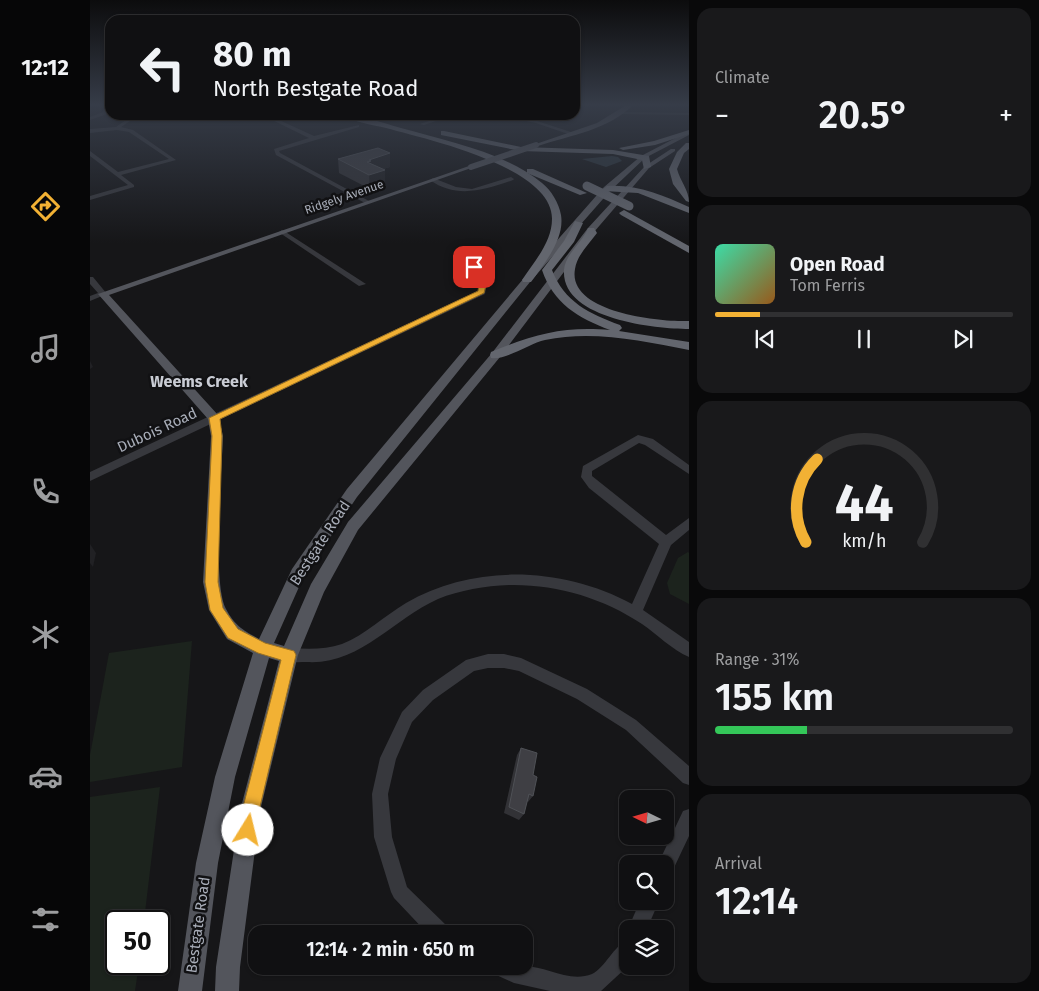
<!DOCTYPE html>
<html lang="en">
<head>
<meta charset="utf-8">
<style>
	:root { --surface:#101012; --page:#19191b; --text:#f1f3f6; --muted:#9c9d9f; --line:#303032; --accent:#f2b134 }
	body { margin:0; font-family:"Fira Sans",sans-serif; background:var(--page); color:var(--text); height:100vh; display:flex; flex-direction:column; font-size:19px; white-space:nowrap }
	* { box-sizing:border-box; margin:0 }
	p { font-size:16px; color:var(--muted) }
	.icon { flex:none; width:28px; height:28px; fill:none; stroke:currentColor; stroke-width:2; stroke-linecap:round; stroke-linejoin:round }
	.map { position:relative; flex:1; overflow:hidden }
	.panel { display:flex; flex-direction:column; gap:8px; padding:8px; background:#09090a; width:350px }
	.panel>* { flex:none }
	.hud { position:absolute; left:15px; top:15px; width:475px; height:105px; border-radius:15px; box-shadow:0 1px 4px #0004,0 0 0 1px var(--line); background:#101012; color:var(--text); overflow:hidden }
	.needle { width:32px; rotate:275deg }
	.tools { position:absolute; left:529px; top:790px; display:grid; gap:10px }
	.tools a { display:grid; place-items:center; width:55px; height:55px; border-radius:10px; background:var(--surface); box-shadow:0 1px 4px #0004,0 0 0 1px var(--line); font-size:25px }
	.speed { position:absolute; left:15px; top:910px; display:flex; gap:10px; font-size:25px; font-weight:700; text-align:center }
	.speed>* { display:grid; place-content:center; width:65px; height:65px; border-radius:50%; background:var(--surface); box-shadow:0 1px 4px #0004,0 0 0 1px var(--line); line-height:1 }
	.speed .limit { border:2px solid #111; border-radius:8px; background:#fff; color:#111 }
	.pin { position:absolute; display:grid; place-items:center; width:42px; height:42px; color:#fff; margin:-21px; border-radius:10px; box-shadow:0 2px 8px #0006 }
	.me { position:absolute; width:55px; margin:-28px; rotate:9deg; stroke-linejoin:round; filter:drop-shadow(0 0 4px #0008) }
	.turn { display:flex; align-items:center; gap:18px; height:105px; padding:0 25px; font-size:22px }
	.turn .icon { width:65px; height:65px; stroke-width:2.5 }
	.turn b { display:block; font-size:35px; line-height:42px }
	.big { font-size:38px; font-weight:600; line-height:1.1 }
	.panel .card { flex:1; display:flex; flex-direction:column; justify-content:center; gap:8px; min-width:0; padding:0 18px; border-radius:15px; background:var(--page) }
	.panel .dial { align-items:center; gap:0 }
	.dial svg { height:130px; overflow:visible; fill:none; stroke:var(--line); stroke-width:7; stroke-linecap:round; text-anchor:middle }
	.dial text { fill:var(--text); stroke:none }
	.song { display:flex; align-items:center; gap:15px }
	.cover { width:60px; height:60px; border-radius:8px; background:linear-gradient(135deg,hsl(160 70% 55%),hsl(30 70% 35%)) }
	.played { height:5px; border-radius:2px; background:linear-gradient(90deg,var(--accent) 15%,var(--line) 15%) }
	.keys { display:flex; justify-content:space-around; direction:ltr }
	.heat { display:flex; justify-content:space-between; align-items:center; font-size:28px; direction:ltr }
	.charge { height:8px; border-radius:4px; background:linear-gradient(90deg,#34c759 31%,var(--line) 0) }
	.trip { position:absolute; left:158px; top:925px; width:285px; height:50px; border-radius:15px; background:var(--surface); box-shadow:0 1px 4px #0004,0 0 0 1px var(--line); font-weight:600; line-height:50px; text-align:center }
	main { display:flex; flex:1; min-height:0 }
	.tab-bar { display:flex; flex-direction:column; width:90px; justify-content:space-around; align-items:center; background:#060607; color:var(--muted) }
	.tab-bar .icon { width:35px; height:35px }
	.tab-bar .on { color:var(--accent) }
	.tab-bar b { font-size:22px; color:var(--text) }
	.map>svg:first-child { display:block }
	.green { fill:#1c231d }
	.water { fill:#2c353c }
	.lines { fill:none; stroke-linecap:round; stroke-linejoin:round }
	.minor { fill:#37383d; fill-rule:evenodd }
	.major { fill:#53555c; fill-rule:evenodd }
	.highway { fill:#63666e; fill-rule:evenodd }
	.major-bridge { stroke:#53555c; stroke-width:6 }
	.highway-bridge { stroke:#63666e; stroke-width:9 }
	.wall { fill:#323236 }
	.shaded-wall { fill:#212124 }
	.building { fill:#3f3f44; stroke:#4f5156 }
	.route { fill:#f2b134; stroke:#9d7322 }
	.labels { text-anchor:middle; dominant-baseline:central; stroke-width:5; stroke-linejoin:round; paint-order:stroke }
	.far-street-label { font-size:12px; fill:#a8adb8; stroke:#111113 }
	.street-label { font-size:15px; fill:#a8adb8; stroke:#111113 }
	.neighbourhood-label { font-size:16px; font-weight:bold; fill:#c9ccd4; stroke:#111113 }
</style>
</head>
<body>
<main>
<nav class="tab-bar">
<b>12:12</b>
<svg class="icon on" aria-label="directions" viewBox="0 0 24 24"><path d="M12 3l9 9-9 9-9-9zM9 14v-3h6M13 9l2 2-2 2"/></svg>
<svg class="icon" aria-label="music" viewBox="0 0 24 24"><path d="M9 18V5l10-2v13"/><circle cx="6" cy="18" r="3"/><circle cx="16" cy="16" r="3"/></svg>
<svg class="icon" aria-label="phone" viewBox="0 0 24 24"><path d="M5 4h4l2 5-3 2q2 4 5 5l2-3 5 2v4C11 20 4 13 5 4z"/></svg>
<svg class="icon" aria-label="climate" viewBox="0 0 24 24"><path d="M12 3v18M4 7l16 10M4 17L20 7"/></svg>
<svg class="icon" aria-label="car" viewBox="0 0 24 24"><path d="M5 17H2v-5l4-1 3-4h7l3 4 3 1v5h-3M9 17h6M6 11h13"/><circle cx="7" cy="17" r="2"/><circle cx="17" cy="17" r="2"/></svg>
<svg class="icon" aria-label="filters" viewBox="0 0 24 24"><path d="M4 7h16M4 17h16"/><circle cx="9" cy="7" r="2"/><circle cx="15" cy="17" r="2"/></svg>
</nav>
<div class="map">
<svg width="599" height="991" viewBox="0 0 599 991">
	<rect width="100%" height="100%" fill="#161618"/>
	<g class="green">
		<path d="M598,552l1,1v51l-19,-10 -3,-11 11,-25z"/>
		<path d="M102,641l-10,126 -92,15v-27l19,-102z"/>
		<path d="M70,787l-16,134h-28v43h23l-4,27h-45v-194z"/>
	</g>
	<path class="water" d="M522,156l6,1 4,4 -16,6 -24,-8z"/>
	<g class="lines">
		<g class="minor">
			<path d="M0,104l19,3 -2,7 -17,6v-3l13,-5 1,-4z"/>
			<path d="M532,112l67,1v2l-69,-1z"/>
			<path d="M172,115h6l46,21 45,-11v2l-80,24 1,2 89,48v2h-4l-89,-48 -2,-6 35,-11z"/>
			<path d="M357,115h7l-30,10 -4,-1z"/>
			<path d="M408,115l39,6 37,12 -3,2 -35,-12z"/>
			<path d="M36,120l4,1 -9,6 12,3 43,30 -55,15 13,10v2l-44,13v-4l38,-11 -38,-29v-5l28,21 51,-13 -40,-27 -12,-2 -27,3v-4l26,-2z"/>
			<path d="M421,177l3,2 -1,1c-28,10 -57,19 -83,0l3,-2 23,9 16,2z"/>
			<path d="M192,230l2,1 82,53 -7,2 -79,-53 -1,-1z"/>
			<path d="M381,265h6l11,13 -3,16 -395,187v-9l388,-181 2,-13 -10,-11z"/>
			<path d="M0,277h3l14,17 -17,7v-5l8,-3 -8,-9z"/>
			<path d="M548,435l15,4 36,26v9l-44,-29 -6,-2 -47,28v5l74,59 23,-17v12l-18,15 -28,65 46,32v15c-17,-7 -32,-23 -47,-33 -39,-26 -86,-40 -133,-39 -24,1 -49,5 -71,14 -45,20 -78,66 -131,63 -8,0 -16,1 -23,-2l-2,-5 2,-5 5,-2c18,1 36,2 53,-4 23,-9 42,-28 64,-41 68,-40 157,-36 226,1l27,-60 -70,-56 -8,-11 2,-11z"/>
			<path d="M398,654h16l17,4 66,31 49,31 53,46v19l-6,-2 -57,-53 -49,-31 -58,-28 -15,-3h-16l-14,3 -41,29 -21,22 -16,37 -8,35 4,43 15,50 41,40 2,7h-22l-34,-36 -3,-6 -17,-55 -2,-43 8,-36 22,-46 21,-22 43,-30z"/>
			<path d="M599,809v27l-18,38 -6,3v-13h-7l25,-53z"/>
			<path d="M550,901h19l-12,28h-19z"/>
			<path d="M538,940v26l-27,25h-51l-36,-8 -22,-10 -3,-7c12,0 24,0 35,0 22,0 45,17 68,8 13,-6 22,-29 36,-34z"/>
		</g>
		<g class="major">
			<path d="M538,104h6c-25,26 -63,31 -96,42l-5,-1 64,-22z"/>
			<path d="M599,131v4l-44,23 -35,33 -80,91 -173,215 -54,81 -29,65 10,3 27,-62 37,-62 144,-169 96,-125 57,-62 26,-17h4v2l-26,17 -55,64 -94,125 -142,173 -34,62 -26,63 -38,156 -20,156 -1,24h-24l1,-24 24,-156 39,-150 -10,-3 -34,119 -17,86 -16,128h-24l18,-128 19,-86 38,-124 -26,-14 -18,-29 -6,-28 8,-146 -3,-17 -110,-125 371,-128 5,1 -365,128 109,120 5,21c-1,34 -11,148 3,173 9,17 17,21 33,30l33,-70 55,-80 177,-211 80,-91 37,-31z"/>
		</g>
		<g class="highway">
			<path d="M253,115c20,0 39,8 58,13 46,13 103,24 141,55 9,7 17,20 19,32 4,24 -17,49 -30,67h-8l-1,-2c12,-18 30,-38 30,-61 1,-52 -126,-80 -166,-91 -13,-3 -32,-6 -43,-13z"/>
			<path d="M599,130v4l-34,11 -32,5 -4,-2 35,-7z"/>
			<path d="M354,131l77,16 92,3 36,6 2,11 -7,2 -2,-9 -29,-6 -92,-3 -80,-16v-4z"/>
			<path d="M596,143h3v6l-5,4 -7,16c3,12 12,21 12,33l-3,-1 -13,-17 -4,-15 8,-17z"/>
			<path d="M437,169h6l54,24 -7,2 -53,-22z"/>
			<path d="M517,186c29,-2 56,9 82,21v6l-51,-20 -34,-2 -1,-2z"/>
			<path d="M534,210l65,36v7l-68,-38 -2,-2z"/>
			<path d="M485,221l8,2 -9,19 -22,28c12,32 38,44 68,55l2,3 -3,3 70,11v8c-47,-9 -96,-20 -144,-10 -15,3 -40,21 -54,18l-1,-3 1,-3c43,-18 73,-26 119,-22 -32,-12 -57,-27 -68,-60l22,-29z"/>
			<path d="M498,228h6l3,5c-8,11 -20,22 -22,36 -8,44 86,53 114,52v8c-34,0 -128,-10 -125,-59 1,-16 19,-28 24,-42z"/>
		</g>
		<path class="major-bridge" d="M381,167l65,-22"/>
		<path class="highway-bridge" d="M497,186l42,20"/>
	</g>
	<g class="wall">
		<path d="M300,153v14l-7,2 2,1v14l-15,5 -31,-16 -1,-14z"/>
		<path d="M431,748l12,27v21l-5,6 -1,-1 -3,13 -5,6 -15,-7 13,-58z"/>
	</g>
	<g class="shaded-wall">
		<path d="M300,153v14l-18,5 13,-2v14l-15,5 -1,-14 -2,-13 2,-2z"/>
		<path d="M0,361l3,6 -3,2z"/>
		<path d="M0,544l6,9 -3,14 -3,-4z"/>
	</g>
	<g class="building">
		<path d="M288,148l12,5 -21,7 2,1 -4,1 18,8 -16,5 -31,-16z"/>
		<path d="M431,748l16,5 -4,22 4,2 -4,19 -4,-2 -5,20 -15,-7z"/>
	</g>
	<linearGradient id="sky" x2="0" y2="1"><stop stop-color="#0c0c0d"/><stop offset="0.43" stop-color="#363c48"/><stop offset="1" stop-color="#363c48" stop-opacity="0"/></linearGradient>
	<rect width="599" height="243" fill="url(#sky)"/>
	<path class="route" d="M381,266h6l11,12 -4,15 -264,126 2,17 -4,146 5,26 15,21 27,14 29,8 2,4 -37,156 -5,25 -6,3 -7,-3 -2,-6 3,-19 39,-151 -23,-7 -30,-15 -18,-28 -5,-28 7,-146 -3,-18 269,-127 2,-13 -10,-11z"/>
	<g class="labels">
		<g class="far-street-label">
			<text transform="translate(254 197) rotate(-19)">Ridgely Avenue</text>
		</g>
		<g class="street-label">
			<text transform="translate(67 430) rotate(-25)">Dubois Road</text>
			<text transform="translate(230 543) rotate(-57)">Bestgate Road</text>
			<text transform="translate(108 925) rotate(-82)">Bestgate Road</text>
		</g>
		<g class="neighbourhood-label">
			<text x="109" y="381">Weems Creek</text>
		</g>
	</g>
</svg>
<div class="tools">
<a><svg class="needle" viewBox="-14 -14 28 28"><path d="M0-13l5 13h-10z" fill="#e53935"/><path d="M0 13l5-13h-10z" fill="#9c9d9f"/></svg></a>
<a><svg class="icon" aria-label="search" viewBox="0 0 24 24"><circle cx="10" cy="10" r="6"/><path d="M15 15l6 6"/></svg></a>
<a><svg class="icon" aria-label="layers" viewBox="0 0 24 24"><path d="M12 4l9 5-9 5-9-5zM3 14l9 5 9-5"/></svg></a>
</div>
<div class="speed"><div class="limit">50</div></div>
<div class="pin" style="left:384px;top:267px;background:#d93025"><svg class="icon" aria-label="arrive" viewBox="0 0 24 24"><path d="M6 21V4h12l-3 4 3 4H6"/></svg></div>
<svg class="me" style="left:158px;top:830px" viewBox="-20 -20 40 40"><circle r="19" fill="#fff"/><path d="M0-13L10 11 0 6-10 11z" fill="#f2b134"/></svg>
<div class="trip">12:14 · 2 min · 650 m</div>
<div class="hud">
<div class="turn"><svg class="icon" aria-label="left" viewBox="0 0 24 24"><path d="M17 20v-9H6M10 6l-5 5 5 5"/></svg><div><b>80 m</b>North Bestgate Road</div></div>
</div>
</div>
<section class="panel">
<div class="card"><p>Climate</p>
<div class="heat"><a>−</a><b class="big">20.5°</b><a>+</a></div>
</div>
<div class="card">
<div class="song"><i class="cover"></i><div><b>Open Road</b><p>Tom Ferris</p></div></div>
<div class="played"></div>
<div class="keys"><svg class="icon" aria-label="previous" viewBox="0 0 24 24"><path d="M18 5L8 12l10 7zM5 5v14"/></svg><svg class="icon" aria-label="pause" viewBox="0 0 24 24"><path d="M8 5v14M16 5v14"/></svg><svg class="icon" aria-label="next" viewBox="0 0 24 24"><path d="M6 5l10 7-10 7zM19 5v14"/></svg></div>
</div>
<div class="card dial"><svg viewBox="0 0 100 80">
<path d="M14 69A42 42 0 1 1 86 69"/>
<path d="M14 69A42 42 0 0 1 21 18" stroke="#f2b134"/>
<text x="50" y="56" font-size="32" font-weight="700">44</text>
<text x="50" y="72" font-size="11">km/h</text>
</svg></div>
<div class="card"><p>Range · 31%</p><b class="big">155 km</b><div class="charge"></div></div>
<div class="card"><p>Arrival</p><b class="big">12:14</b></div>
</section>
</main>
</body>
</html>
